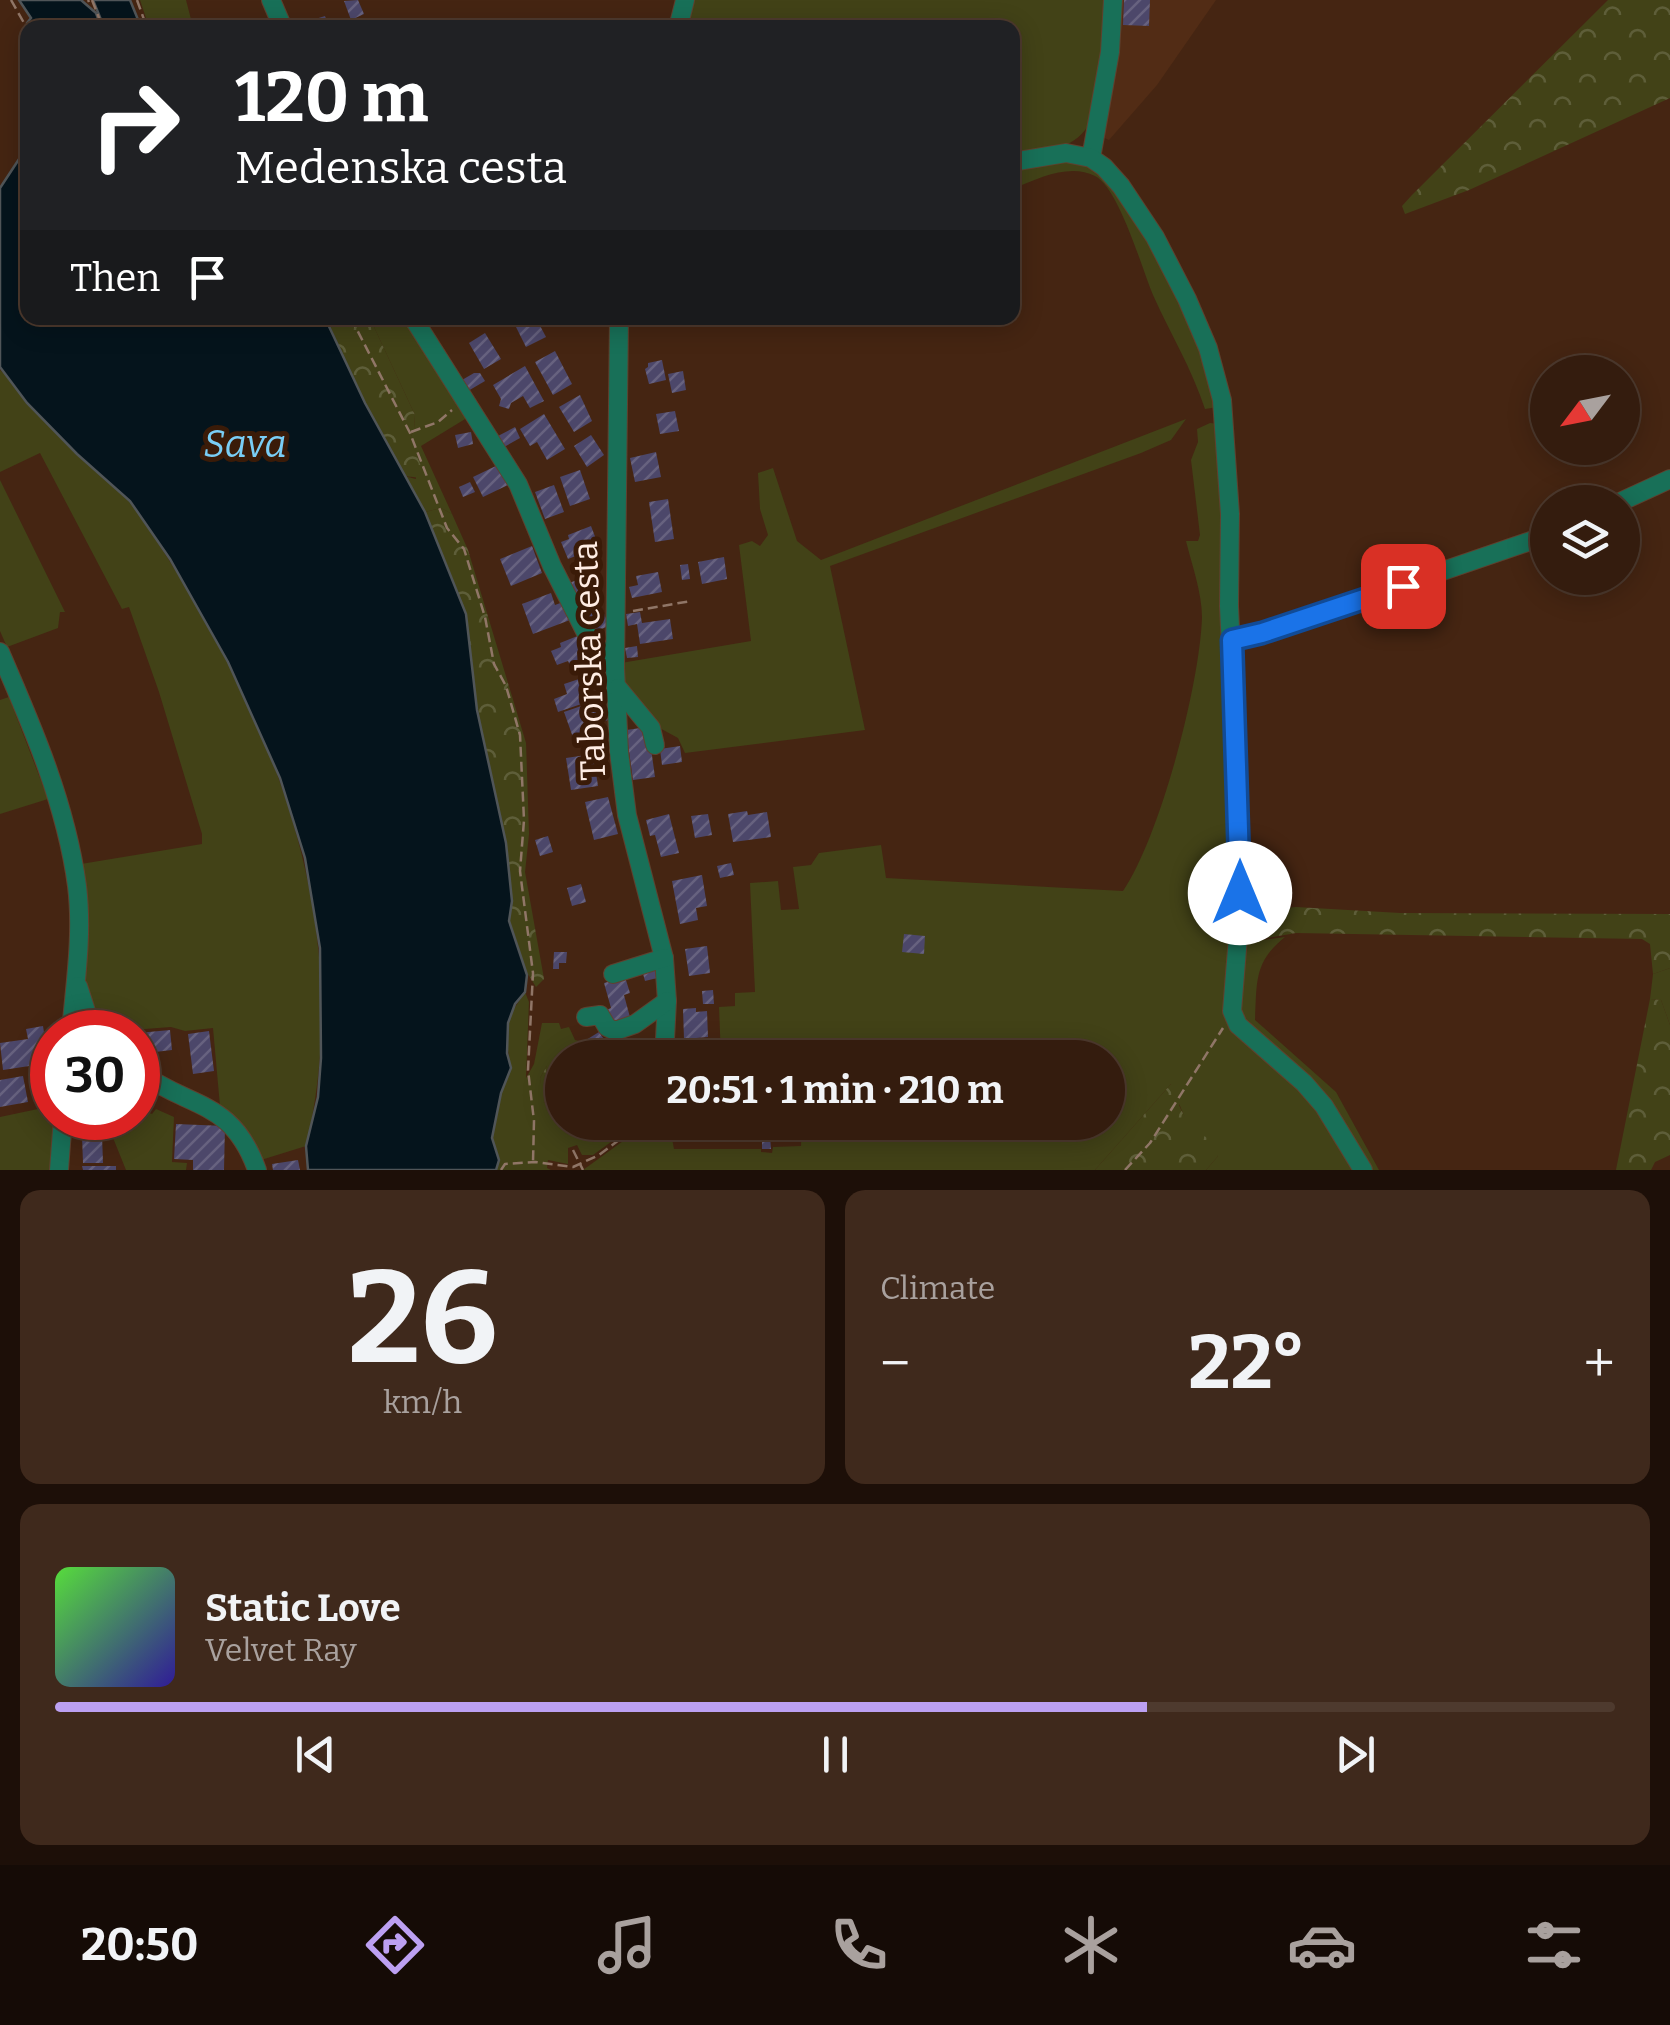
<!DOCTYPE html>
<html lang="en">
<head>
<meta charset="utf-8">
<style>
	:root { --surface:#341c0e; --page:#3f291c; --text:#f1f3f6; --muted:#a9a19e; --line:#4e3a2e; --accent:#bca0f2 }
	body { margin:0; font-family:Bitter,serif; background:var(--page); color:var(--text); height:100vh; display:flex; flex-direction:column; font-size:38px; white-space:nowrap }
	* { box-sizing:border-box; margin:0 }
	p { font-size:32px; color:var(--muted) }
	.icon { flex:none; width:55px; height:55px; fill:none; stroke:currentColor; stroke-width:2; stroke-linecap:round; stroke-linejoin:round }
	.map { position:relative; height:1170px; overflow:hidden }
	.panel { display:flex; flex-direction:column; gap:20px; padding:20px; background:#1d0f08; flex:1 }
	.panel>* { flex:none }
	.banner { position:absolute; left:20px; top:20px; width:1000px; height:305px; border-radius:20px; box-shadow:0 5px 25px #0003,0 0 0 2px var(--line); background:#202124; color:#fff; overflow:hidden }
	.needle { width:65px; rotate:238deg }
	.controls { position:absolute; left:1530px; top:355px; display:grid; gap:20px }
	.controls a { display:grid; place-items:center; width:110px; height:110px; border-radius:50%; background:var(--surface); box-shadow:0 5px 25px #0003,0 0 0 2px var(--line); font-size:50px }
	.speed { position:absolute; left:30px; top:1010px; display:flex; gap:20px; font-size:50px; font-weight:700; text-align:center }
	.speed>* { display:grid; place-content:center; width:130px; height:130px; border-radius:50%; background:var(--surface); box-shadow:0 5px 25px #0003,0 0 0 2px var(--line); line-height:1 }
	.speed .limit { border:15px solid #d22; background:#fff; color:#111 }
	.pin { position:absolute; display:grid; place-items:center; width:85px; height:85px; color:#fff; margin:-42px; border-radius:20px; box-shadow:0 5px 15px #0006 }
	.me { position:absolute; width:110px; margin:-55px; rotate:0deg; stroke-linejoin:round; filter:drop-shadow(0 0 8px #0008) }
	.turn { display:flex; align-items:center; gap:35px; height:210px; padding:0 50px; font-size:45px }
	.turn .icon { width:130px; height:130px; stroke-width:2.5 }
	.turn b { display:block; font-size:70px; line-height:85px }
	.then { display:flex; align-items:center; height:95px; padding:0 50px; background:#0003; gap:20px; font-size:38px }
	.big { font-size:75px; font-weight:700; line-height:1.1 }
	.panel .widget { flex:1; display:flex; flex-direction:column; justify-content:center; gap:15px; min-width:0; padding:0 35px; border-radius:20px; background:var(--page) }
	.panel .dial { align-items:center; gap:0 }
	.dial b { font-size:130px; line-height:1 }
	.song { display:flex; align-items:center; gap:30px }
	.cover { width:120px; height:120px; border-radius:15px; background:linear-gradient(135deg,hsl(110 70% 55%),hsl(250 70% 35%)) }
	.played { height:10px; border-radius:5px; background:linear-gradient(90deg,var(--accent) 70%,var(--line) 70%) }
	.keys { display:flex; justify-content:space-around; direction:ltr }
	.heat { display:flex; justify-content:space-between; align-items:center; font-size:55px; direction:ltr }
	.panel .tiles { flex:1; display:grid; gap:20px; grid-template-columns:1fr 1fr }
	.widget:last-child { grid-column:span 2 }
	.trip { position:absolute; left:545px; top:1040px; width:580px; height:100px; border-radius:50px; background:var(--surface); box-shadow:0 5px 25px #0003,0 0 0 2px var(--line); font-weight:700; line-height:100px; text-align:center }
	.tabs { display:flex; height:160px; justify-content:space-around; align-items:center; background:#150b06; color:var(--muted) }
	.tabs .icon { width:70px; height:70px }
	.tabs .selected { color:var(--accent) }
	.tabs b { font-size:45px; color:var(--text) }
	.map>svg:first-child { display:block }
	.built { fill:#522c15 }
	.grass { fill:#424217 }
	.forest { fill:url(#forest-crowns) }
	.water { fill:#05141c; stroke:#505558; stroke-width:2.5 }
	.building { fill:url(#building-hatch) }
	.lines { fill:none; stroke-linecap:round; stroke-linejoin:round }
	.minor-casing { stroke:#5f412f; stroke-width:20 }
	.path { stroke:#907667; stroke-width:2.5; stroke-dasharray:10 5; stroke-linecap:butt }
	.minor { stroke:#187058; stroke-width:18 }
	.route-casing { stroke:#114b97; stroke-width:25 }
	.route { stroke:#1a73e8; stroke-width:18 }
	.labels { text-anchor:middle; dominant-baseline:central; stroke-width:10; stroke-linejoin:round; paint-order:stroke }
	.street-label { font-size:35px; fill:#ffede4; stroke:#3a1b08 }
	.water-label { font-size:38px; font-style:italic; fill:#79cef6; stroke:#3a1b08 }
</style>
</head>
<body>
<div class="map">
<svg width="1670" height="1170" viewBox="0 0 1670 1170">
	<defs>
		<pattern id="forest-crowns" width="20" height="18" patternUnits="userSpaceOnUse" patternTransform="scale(2.5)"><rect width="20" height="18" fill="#424217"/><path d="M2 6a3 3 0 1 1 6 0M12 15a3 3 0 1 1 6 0" fill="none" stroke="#5e5e39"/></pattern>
		<pattern id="building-hatch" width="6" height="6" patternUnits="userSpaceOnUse" patternTransform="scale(2.5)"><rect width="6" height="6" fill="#4c476a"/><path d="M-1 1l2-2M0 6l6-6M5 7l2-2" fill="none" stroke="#67627f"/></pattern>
	</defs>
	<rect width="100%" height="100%" fill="#452512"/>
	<path class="built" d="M1117,0h99l-59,85 -48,55 -9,-4z"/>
	<g class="grass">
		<path d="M140,0h46l7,27h-44z"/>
		<path d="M691,0h419l-18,119c-16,33 -47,31 -79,37l-1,-128h-328z"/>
		<path d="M1072,159l27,10 32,38 72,137 15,63 -13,2c-13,-40 -35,-76 -52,-114 -11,-26 -34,-107 -58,-119 -26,-13 -58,3 -82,13v-20z"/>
		<path d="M364,318h42l64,98 -49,30 31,68 -11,-6 -16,4 -21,-36 12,3 -6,-40 4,-10 1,-14 -41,-88z"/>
		<path d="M0,370c18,15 37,43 55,62 14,14 28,29 44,42 11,10 25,19 33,31 131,186 229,410 174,641l-45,14 -13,-27 -28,-27 -7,-78 -28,3 -14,-4 -65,5 -21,-48 1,-58 -5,-62 121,-20v-10l-43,-142 -30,-85 -7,2 -82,-156 -40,19z"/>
		<path d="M1186,419l-15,21 -30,13 -311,113 35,164 -180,23 -7,-15 -22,-12 -31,-38 -4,-25 130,-22 -12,-96 13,-4 8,5 8,-11 -8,-26 -2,-36 15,-5 24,73 24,19z"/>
		<path d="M1210,423l9,1 16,422 -7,169 74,75 57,80h-153l12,-14 -31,-33 -16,-39 -76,86h-512l65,-47h21l5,26h87v3l11,1 1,-6 28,-1 1,-23 306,-1v-64h-339l-24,-3 -1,2h-23l-2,-50 16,-1v-13l20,-1 -5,-109 28,-2 3,29 18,-1 -6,-42 18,-2 8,-12 62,-8 5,33 237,13c37,-54 77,-207 79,-274 0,-24 -10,-52 -16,-76h12l2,-6 -9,-75 7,-18 -1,-13z"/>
		<path d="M0,480l65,132h-5l-2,16 -51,19 -7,-16z"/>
		<path d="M9,697l39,102 -48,15v-114z"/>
		<path d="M1285,937c-31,25 -28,44 -30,83l81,72 43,78h-8l-128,-149 -5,-11 7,-68z"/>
		<path d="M1670,968v57l-9,-25 -11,-1 3,-25z"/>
		<path d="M525,992l4,10 -3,76 8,-14 8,-41h17l2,6 8,-2 6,13 4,1 11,16 -28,1v14l-7,-6h-8l-7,12 4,25 18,-9v28l74,2 -43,31h-11l-5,-10 -9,3v16l-20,-4 -1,8 4,2h-55l-4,-32 9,-45 10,-25 -5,-30 4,-23z"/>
		<path d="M52,1106v12h4l-3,52h-53v-53z"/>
		<path d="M138,1108l14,6 4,-5 18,8 -2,45 15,1 -1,7h-60l-21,-52h33z"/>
	</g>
	<g class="forest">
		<path d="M1608,0h62v98l-201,92 -64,24 -3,-8 10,-11z"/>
		<path d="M333,318h31l10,9 41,88 -1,14 -4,10 14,35 -2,4 -18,-2 -39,-73 -36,-79z"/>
		<path d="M441,508l11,6 16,36 58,193 3,91 -4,38 19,107 -8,8 -16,-26 -11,-40 3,-20 -6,-58 -29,-133 -11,-96 -41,-102z"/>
		<path d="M1296,907l104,6 270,1v54l-17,6 -3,-30 -8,-5 -346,-6 -51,9 2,-22 21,-10z"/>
		<path d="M1650,999l11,1 9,25v130l-15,7 -4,8h-35z"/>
		<path d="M547,1066h8l7,6v22l-14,11 -6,-4 -2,-23z"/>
		<path d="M1171,1084l18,4 -10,17c10,26 32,28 39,51l-12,14h-111z"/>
	</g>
	<g class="water">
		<path d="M19,0h62l15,13 5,14h-73l-1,-4 4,-5z"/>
		<path d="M93,0h37l11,27h-37z"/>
		<path d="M27,147l1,171h297l40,85 60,109 41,102 11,96 29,133 6,58 -3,20 18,54 -2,17 -10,12 -7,19 -1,30 4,15 -10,25 -9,45 7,22 -3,10h-188l-2,-24 12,-49 3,-39 -1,-110 -15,-90 -25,-80 -52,-116 -58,-103 -40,-58 -53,-47 -50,-51 -27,-36v-179z"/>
	</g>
	<g class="building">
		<path d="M358,0l6,14 -13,6 -7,-19z"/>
		<path d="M1124,0h26l-1,26 -26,-1z"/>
		<path d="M325,16l4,12h-21l-2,-6z"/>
		<path d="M524,318h12l10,19 -20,10 -12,-24z"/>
		<path d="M485,333l16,26 -17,10 -15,-26z"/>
		<path d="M555,351l17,33 -19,11 -18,-33z"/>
		<path d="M662,360l4,20 -17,4 -4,-15 3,-2v-4z"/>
		<path d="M525,366l19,35 -14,7 -7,-12 -12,7 -2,6 -10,-3 2,-7 -8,-14z"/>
		<path d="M683,371l3,19 -14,3 -4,-19z"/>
		<path d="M474,373h6l5,8 -17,10 -6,-11z"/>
		<path d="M580,395l12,26 -18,11 -15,-25z"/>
		<path d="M675,411l4,20 -19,3 -4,-20z"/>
		<path d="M544,414l21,35 -18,11 -10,-18 -7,4 -10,-17z"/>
		<path d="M515,427l5,11 -16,9 -6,-11z"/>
		<path d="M471,432l2,12 -15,4 -3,-13z"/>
		<path d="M591,435l13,20 -17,12 -13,-21z"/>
		<path d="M656,452l5,25 -26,5 -5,-24z"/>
		<path d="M500,464l10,20 -27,13 -10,-20z"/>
		<path d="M580,470l10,29 -20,7 -10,-29z"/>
		<path d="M470,482l5,10 -12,5 -4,-10z"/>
		<path d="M554,485l10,27 -19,7 -10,-27z"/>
		<path d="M668,499l6,40 -19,3 -6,-40z"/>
		<path d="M591,526l8,21 -31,12 -7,-17 8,-3 -1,-4z"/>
		<path d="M532,546l10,27 -31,13 -11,-27z"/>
		<path d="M724,557l3,22 -25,5 -4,-22z"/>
		<path d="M688,564l2,15 -8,1 -2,-15z"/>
		<path d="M596,572l7,16 -8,3 14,35 -18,7 -13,-35 -5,2 -6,-16z"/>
		<path d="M658,572l4,20 -30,6 -3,-11 9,-2 -2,-9z"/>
		<path d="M551,593l4,12 8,-3 7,18 -37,14 -11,-30z"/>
		<path d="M640,612l2,11 28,-4 3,20 -33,5 -3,-20 -9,2 -2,-12z"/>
		<path d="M580,635l10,24 -19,8 -3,-6 -11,4 -6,-14 10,-4 -1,-4z"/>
		<path d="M637,646l1,11 -11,1 -2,-10z"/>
		<path d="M585,677l8,23 -35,12 -4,-13 13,-5 -3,-10z"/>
		<path d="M601,699l7,21 -13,5 4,9 -24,9 -11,-31z"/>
		<path d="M648,727l7,50 -22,3 -7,-50z"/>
		<path d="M680,746l2,16 -20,3 -2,-16z"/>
		<path d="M593,754l5,32 -27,4 -5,-32z"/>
		<path d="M608,797l10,37 -24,6 -9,-38z"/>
		<path d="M747,811l1,4 19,-3 4,25 -38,5 -5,-28z"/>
		<path d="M669,814l10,39 -18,4 -6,-22 -5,1 -4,-16z"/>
		<path d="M708,814l4,21 -17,3 -4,-22z"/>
		<path d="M548,836l5,16 -13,4 -5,-16z"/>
		<path d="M731,863l3,12 -14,3 -3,-12z"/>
		<path d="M702,875l5,31 -11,2 2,12 -18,4 -8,-43z"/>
		<path d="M581,884l5,18 -14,4 -5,-18z"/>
		<path d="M904,934l21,2 -1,18 -22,-2z"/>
		<path d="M707,946l3,27 -21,3 -4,-27z"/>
		<path d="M554,952h13l-1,11h-7v6h-6z"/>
		<path d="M658,966l3,11 -16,4 -3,-11z"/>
		<path d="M625,977l5,16 -6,2 7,26 -20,6 -5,-17 5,-2 -7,-25z"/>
		<path d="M713,990l1,14h-11l-1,-13z"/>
		<path d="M696,1008v4l11,-1 1,26 -24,2 -1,-30z"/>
		<path d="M43,1026l6,37 -46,7 -3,-27 28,-4 -2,-10z"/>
		<path d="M170,1030l2,20 -34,4v-21z"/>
		<path d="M209,1031l5,40 -21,3 -5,-40z"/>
		<path d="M599,1032l9,13 -13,9 -9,-14z"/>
		<path d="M713,1039l1,14h-10l-1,-13z"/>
		<path d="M23,1076l5,26 -28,5v-27z"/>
		<path d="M176,1124l49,2 -1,44h-31v-10l-19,-1z"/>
		<path d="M102,1135l1,28h-20l-1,-27z"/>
		<path d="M762,1136h8l1,13h-9z"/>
		<path d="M298,1160l2,10h-27l-1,-6z"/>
		<path d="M82,1166h34v4h-33z"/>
	</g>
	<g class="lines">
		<defs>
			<g id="minor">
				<path d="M271,0l12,28"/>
				<path d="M678,28l7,-28"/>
				<path d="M1091,158l19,-106 3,-52"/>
				<path d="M1012,162l54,-9 25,5 13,9 17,19 34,51 32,62 21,49 14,52 8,114 -1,92 11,241 -2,90 -6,74 6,14 66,58 20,23 39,64"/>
				<path d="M413,318l105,166 34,82 34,67 29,35"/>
				<path d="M619,318l-4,350 4,84 8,63 37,143 3,43 -3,57"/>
				<path d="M1620,502l50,-23"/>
				<path d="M1232,640l30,-7 286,-98"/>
				<path d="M0,652c33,76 66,152 77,234 6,49 -2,98 -6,146"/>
				<path d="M618,688l33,40 4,17"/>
				<path d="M613,974l51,-16"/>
				<path d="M78,986l9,28 12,18"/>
				<path d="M586,1017l14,-2 7,12 8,4 20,-7 32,-23"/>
				<path d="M138,1071c51,38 94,28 119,99"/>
				<path d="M59,1170l4,-52"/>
			</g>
		</defs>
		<use href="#minor" class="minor-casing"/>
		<g class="path">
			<path d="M11,0l17,30"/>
			<path d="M88,0l1,2"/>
			<path d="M92,0l11,28"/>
			<path d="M137,0l10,28"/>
			<path d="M130,28l14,-5"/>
			<path d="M351,318l59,115 37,95 17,21 21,68 9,47 12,22 14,49 4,85 -4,51 13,102 -5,97 6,51 -1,41"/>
			<path d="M411,432l27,-10 14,-12"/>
			<path d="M633,611l58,-10"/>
			<path d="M573,1150l10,20"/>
			<path d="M501,1170l4,-6 30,-2 38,5 26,-12 44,-33"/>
			<path d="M1125,1170l25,-27 73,-115"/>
		</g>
		<use href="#minor" class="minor"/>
	</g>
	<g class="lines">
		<defs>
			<path id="route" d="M1240,893l-8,-253 30,-7 141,-47"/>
		</defs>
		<use href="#route" class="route-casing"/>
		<use href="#route" class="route"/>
	</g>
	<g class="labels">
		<g class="street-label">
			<text transform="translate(589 661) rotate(-92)">Taborska cesta</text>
		</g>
		<g class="water-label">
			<text x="245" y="444">Sava</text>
		</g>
	</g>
</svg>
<div class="controls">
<a><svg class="needle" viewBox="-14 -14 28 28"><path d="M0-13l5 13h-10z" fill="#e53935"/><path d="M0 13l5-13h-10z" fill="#a9a19e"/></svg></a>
<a><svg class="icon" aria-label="layers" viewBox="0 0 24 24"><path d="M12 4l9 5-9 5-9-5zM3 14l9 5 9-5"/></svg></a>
</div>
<div class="speed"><div class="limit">30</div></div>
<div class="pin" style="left:1403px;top:586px;background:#d93025"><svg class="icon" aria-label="arrive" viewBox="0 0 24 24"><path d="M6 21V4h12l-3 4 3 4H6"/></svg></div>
<svg class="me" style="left:1240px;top:893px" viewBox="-20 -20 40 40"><circle r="19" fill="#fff"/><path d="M0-13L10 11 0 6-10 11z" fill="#1a73e8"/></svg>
<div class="trip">20:51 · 1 min · 210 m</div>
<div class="banner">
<div class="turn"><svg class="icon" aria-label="right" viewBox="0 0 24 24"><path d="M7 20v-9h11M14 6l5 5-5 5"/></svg><div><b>120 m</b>Medenska cesta</div></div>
<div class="then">Then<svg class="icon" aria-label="arrive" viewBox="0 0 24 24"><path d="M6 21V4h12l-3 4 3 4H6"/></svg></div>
</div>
</div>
<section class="panel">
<div class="tiles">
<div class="widget dial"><b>26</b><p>km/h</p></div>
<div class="widget"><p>Climate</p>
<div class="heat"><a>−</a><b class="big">22°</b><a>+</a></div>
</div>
<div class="widget">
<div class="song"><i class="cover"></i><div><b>Static Love</b><p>Velvet Ray</p></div></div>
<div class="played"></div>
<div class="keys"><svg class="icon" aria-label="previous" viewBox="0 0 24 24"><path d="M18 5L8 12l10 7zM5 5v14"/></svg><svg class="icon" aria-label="pause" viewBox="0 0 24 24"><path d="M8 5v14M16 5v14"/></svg><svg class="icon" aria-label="next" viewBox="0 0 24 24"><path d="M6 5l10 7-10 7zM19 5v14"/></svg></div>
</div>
</div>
</section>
<nav class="tabs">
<b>20:50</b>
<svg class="icon selected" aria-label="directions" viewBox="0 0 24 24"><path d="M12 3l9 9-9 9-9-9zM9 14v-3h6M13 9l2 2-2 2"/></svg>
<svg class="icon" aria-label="music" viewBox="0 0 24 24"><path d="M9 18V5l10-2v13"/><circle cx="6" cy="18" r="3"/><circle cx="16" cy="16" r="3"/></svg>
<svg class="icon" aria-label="phone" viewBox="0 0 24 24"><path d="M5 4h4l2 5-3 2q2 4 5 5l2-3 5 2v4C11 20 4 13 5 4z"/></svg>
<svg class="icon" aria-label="climate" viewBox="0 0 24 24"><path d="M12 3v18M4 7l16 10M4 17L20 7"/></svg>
<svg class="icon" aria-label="car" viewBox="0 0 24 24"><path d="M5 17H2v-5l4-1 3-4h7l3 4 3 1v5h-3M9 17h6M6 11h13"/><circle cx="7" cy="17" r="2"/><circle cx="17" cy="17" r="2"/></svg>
<svg class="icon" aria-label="filters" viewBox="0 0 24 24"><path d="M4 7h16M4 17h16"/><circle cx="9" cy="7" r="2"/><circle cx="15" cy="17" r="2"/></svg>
</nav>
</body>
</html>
